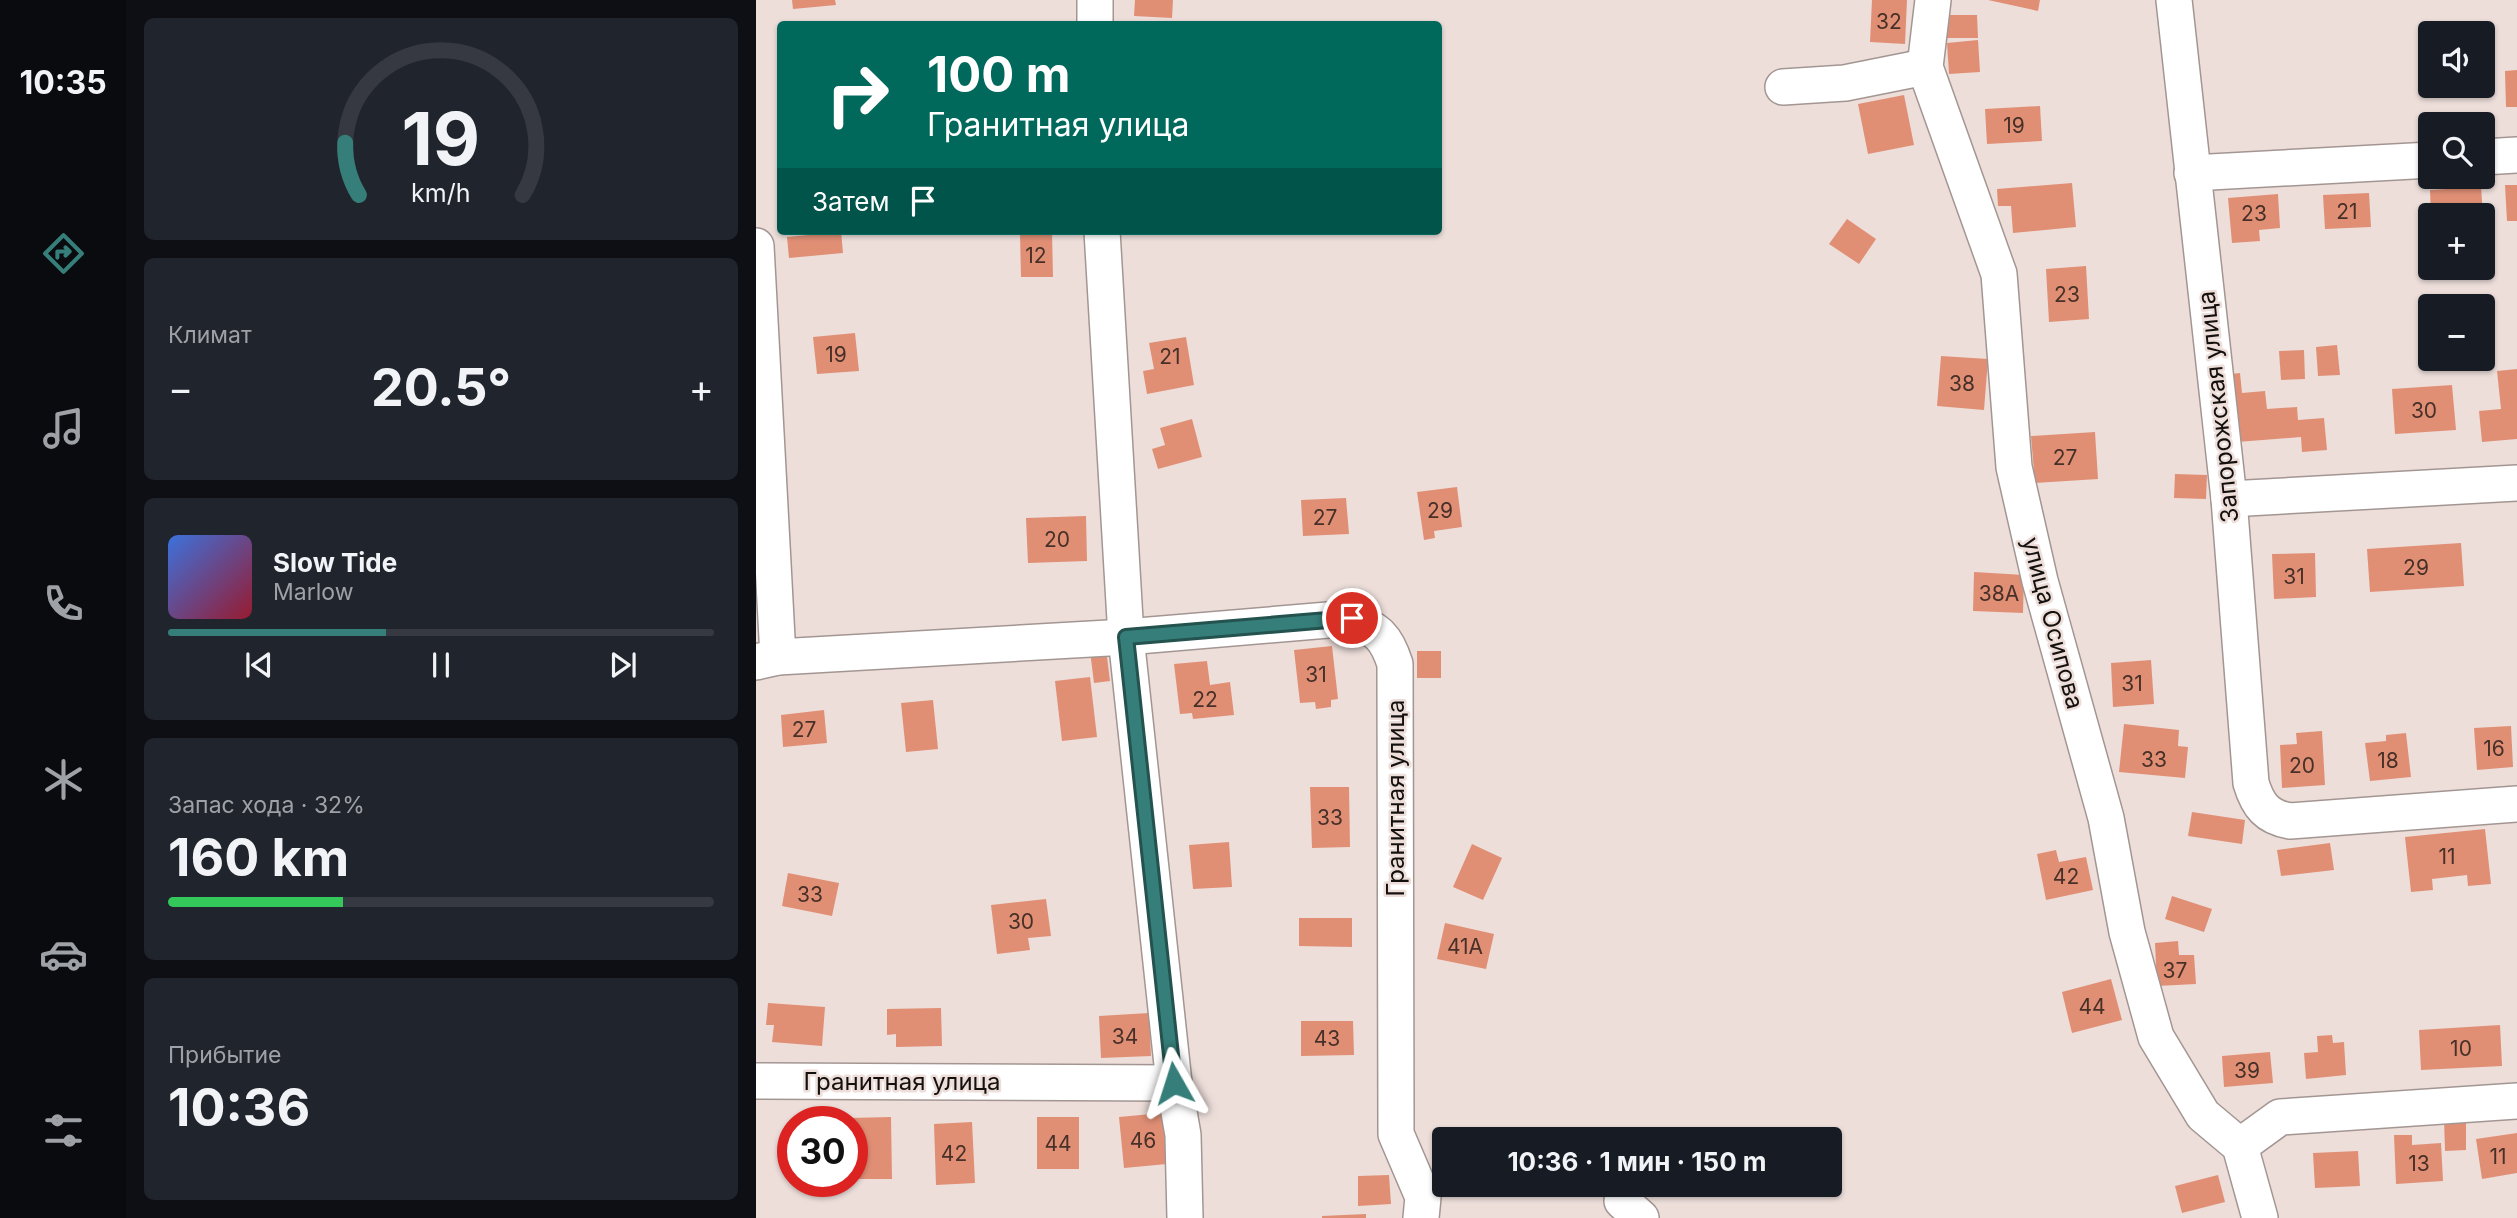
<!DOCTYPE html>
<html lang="ru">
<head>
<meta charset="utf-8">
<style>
	:root { --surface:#171b24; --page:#20242c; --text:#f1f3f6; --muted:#9ea1a6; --line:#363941; --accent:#367e79 }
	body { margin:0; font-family:Inter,sans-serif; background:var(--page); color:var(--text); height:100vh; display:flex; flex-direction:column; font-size:26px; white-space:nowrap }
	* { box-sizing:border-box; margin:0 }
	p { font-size:23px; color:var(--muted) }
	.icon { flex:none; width:38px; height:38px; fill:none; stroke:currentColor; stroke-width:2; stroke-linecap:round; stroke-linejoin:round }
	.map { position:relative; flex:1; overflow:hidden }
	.sheet { display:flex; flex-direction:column; gap:18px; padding:18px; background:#0d0f14; width:630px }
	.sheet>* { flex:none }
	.top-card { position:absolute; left:21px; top:21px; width:665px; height:214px; border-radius:7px; box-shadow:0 2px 5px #0004; background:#00695c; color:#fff; overflow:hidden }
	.buttons { position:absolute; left:1662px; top:21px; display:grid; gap:14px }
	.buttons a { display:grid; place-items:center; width:77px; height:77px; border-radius:7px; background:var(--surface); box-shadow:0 2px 5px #0004; font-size:35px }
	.speed { position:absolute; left:21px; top:1106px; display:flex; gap:14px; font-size:35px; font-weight:700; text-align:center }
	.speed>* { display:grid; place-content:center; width:91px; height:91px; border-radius:50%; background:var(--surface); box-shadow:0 2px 5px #0004; line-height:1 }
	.speed .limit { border:10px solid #d22; background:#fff; color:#111 }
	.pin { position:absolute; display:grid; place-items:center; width:60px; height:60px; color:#fff; margin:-30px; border:4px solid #fff; border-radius:50%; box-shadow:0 2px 7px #0007 }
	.me { position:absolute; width:77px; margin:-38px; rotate:354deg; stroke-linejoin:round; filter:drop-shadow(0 0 5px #0008) }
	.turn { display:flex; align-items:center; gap:24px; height:147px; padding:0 35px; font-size:32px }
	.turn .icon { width:91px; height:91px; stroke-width:2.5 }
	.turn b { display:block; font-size:49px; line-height:60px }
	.then { display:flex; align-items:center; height:66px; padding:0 35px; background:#0003; gap:14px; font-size:26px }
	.big { font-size:52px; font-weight:700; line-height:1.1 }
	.sheet .widget { flex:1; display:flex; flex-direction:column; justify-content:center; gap:10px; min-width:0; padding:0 24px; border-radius:10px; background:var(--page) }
	.sheet .dial { align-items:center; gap:0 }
	.dial svg { height:182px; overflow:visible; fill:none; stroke:var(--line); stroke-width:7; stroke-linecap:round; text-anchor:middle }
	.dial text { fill:var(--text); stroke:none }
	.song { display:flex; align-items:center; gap:21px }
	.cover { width:84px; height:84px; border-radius:10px; background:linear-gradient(135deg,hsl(220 70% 55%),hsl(350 70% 35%)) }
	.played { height:7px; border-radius:4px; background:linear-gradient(90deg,var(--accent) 40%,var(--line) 40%) }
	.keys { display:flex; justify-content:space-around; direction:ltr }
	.heat { display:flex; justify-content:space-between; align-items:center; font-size:38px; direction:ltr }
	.charge { height:10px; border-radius:5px; background:linear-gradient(90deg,#34c759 32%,var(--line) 0) }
	.trip { position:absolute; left:676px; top:1127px; width:410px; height:70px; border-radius:7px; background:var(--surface); box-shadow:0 2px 5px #0004; font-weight:700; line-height:70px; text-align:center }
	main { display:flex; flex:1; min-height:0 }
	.tab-bar { display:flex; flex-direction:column; width:126px; justify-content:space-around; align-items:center; background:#090b0e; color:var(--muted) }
	.tab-bar .icon { width:49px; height:49px }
	.tab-bar .current { color:var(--accent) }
	.tab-bar b { font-size:32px; color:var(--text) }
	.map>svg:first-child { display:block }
	.building { fill:#e08f75 }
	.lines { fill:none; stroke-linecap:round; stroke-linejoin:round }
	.street-casing { stroke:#a39692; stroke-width:38 }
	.street { stroke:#fff; stroke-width:35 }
	.route-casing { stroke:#23524f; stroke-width:18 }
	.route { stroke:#367e79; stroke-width:12 }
	.labels { text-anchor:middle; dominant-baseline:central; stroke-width:5; stroke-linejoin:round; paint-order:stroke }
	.number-label { font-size:21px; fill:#473028 }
	.street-label { font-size:24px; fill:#14100e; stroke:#eddeda }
</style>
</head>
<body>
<main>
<nav class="tab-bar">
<b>10:35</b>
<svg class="icon current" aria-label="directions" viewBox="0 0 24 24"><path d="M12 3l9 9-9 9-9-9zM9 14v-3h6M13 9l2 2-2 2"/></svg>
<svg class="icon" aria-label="music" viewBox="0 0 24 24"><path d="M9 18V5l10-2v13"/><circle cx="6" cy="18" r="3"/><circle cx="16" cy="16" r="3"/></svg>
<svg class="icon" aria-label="phone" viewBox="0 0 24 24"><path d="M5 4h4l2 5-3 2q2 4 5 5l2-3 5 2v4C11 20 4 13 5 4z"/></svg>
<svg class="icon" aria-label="climate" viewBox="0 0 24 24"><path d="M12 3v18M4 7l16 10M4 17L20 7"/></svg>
<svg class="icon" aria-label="car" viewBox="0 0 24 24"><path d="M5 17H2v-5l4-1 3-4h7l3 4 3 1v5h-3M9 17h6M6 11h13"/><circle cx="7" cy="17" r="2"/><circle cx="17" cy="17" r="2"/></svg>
<svg class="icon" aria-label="filters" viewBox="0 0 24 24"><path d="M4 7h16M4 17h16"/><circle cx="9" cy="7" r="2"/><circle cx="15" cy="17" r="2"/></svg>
</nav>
<section class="sheet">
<div class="widget dial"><svg viewBox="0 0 100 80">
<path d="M14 69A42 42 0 1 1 86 69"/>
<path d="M14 69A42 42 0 0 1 8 46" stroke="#367e79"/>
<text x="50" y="56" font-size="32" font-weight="700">19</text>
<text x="50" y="72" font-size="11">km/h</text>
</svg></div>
<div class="widget"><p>Климат</p>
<div class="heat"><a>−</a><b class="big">20.5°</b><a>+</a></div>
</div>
<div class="widget">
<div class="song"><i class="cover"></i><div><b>Slow Tide</b><p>Marlow</p></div></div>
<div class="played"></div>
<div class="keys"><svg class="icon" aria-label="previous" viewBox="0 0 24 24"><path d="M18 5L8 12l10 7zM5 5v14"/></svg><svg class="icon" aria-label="pause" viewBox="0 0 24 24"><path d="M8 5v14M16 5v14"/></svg><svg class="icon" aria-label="next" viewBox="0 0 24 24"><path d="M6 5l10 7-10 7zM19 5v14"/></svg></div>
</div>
<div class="widget"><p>Запас хода · 32%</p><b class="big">160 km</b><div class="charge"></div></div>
<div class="widget"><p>Прибытие</p><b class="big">10:36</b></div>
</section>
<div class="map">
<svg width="1761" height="1218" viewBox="0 0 1761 1218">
	<rect width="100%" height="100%" fill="#eddeda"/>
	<g class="building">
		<path d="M36,0h43l1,5 -43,4z"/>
		<path d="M379,0h38l-1,18 -38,-2z"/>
		<path d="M1116,0h35l-2,44 -35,-2z"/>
		<path d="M1232,0h52l-2,11z"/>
		<path d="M1188,15h33l1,23h-33z"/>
		<path d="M1222,40l2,32 -31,2 -2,-31z"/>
		<path d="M1761,70v37h-11l-1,-36z"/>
		<path d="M1148,95l10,50 -46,9 -10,-50z"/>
		<path d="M1284,106l2,35 -55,3 -2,-35z"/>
		<path d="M1316,183l4,44 -63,6 -2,-27h-13l-1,-17z"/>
		<path d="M1749,185h12v36h-10z"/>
		<path d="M1725,187l2,28h-52l-1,-25z"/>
		<path d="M1613,193l2,34 -46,2 -2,-34z"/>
		<path d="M1522,194l2,34 -21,2 1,11 -28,2 -4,-45z"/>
		<path d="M1091,219l29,20 -17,25 -30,-20z"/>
		<path d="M51,231h34l2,22 -54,5 -2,-21 21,-2z"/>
		<path d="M296,232l1,45h-32l-1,-44z"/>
		<path d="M1330,266l3,53 -40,3 -3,-53z"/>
		<path d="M99,333l4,38 -42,3 -4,-37z"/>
		<path d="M430,337l8,48 -47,9 -4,-23 11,-2 -5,-26z"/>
		<path d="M1581,345l3,30 -22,1 -2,-29z"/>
		<path d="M1548,350l1,29 -24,1 -2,-29z"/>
		<path d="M1185,356l47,3 -4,51 -47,-4z"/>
		<path d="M1761,369v70l-35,3 -3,-31 22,-2 -4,-38z"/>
		<path d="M1484,373l2,20 23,-2 2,18 30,-2 1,13 26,-2 3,32 -25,2 -1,-15 -64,5 -16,-67z"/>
		<path d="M1696,385l4,45 -61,4 -3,-45z"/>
		<path d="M436,419l10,38 -44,12 -6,-20 13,-4 -5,-17z"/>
		<path d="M1339,432l3,47 -63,4 -4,-47z"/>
		<path d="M1419,474l32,1 -1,24 -32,-1z"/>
		<path d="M701,487l5,40 -28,4 1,7 -11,2 -7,-48z"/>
		<path d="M590,498l3,36 -46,2 -2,-36z"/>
		<path d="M330,516l1,45 -59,2 -2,-45z"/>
		<path d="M1705,543l3,43 -94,6 -3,-43z"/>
		<path d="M1559,553l1,44 -42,2 -2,-45z"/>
		<path d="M1218,572l50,3 -1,38 -50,-2z"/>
		<path d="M576,646l6,53 -7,1v7l-15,2 -1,-7 -15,1 -6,-53z"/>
		<path d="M350,649l4,32 -16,2 -4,-32z"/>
		<rect x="661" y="651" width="24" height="27"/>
		<path d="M1395,660l3,44 -41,3 -2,-44z"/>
		<path d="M451,661l3,24 20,-3 4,33 -41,4 -1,-6 -12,1 -6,-50z"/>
		<path d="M334,677l7,60 -35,4 -7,-60z"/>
		<path d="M177,700l5,49 -32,3 -5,-49z"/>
		<path d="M68,710l3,33 -44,4 -2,-32z"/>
		<path d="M1368,724l55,6 -1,16 10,1 -3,31 -66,-6z"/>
		<path d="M1755,726l2,41 -36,3 -3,-42z"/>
		<path d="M1566,731l3,54 -43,3 -2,-43 17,-1 -1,-11z"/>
		<path d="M1650,733l5,44 -41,4 -5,-38 21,-2v-6z"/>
		<path d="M554,787h39l1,60 -38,1z"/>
		<path d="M1436,812l53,8 -3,24 -54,-8z"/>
		<path d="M1729,829l6,55 -23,2 -1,-11 -35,4 1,11 -22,2 -6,-55z"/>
		<path d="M473,842l3,45 -39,2 -4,-44z"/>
		<path d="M1574,843l4,27 -53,6 -4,-26z"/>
		<path d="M716,844l30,14 -19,42 -30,-13z"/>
		<path d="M1300,850l3,12 27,-5 7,33 -47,10 -9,-46z"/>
		<path d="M32,873l51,10 -7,33 -50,-10z"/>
		<path d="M1416,896l40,13 -8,23 -39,-13z"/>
		<path d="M290,899l5,37 -23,2 2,12 -33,4 -6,-49z"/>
		<path d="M543,918h53v29l-53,-1z"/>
		<path d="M689,923l49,11 -8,35 -49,-10z"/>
		<path d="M1422,941l1,14h15l2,29 -39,2 -2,-43z"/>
		<path d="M1355,979l11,41 -50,13 -10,-41z"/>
		<path d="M12,1003l57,4 -3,39 -50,-4 2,-17h-8z"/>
		<path d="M185,1008l1,38 -46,1v-13l-9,1v-26z"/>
		<path d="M393,1013l2,43 -50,2 -2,-42z"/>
		<path d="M545,1021h52l1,34 -53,1z"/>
		<path d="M1744,1025l2,41 -81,4 -2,-40z"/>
		<path d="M1576,1035l1,8 11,-1 2,33 -40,4 -2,-26 14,-1 -1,-16z"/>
		<path d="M1514,1052l3,31 -49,4 -2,-31z"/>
		<path d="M406,1113l5,51 -43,4 -5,-51z"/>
		<path d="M135,1117l1,62h-40v-57h-4v-4z"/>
		<rect x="281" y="1117" width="42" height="52"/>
		<path d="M1710,1117v33l-21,1 -1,-33z"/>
		<path d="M216,1122l3,61 -39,2 -2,-61z"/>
		<path d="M1761,1133v40l-35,6 -6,-40z"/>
		<path d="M1638,1135h18v10l29,-2 2,38 -47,3z"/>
		<path d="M1602,1151l2,35 -45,2 -2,-35z"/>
		<path d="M633,1175l2,29 -33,2v-30z"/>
		<path d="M1462,1175l7,27 -43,11 -7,-27z"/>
		<path d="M610,1214v4h-44v-2z"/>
	</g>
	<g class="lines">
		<defs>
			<g id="street">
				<path d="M1177,0l-8,67 74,207 15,193 26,114 66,237 21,114 29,105 47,78 37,31 20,72"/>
				<path d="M1418,0l55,499 22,284c7,23 16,34 39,38l227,-17"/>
				<path d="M339,24v-24"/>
				<path d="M1027,87l62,-4 80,-16"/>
				<path d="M1727,157l34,-2"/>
				<path d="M1436,173l239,-13"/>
				<path d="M346,231l24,406 48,446 9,52 2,83"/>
				<path d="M0,246l22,411"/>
				<path d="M1473,499l288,-16"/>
				<path d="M0,662l22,-5 348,-20 226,-19c26,13 34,18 43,46l1,470 27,63 -2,21"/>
				<path d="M0,1081l418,2"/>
				<path d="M1484,1146l40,-29 237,-16"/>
				<path d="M866,1201l19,17"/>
			</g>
		</defs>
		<use href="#street" class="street-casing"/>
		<use href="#street" class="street"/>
	</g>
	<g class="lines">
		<defs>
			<path id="route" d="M418,1083l-48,-446 226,-19"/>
		</defs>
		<use href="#route" class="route-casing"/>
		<use href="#route" class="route"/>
	</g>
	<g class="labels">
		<g class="number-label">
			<text x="1133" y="21">32</text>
			<text x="1258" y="125">19</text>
			<text x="1591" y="211">21</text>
			<text x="1498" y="213">23</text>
			<text x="280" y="255">12</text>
			<text x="1311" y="294">23</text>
			<text x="80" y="354">19</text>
			<text x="414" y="356">21</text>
			<text x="1206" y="383">38</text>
			<text x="1668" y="410">30</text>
			<text x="1309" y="457">27</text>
			<text x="684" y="510">29</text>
			<text x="569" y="517">27</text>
			<text x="301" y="539">20</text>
			<text x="1660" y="567">29</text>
			<text x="1538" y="576">31</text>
			<text x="1243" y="593">38А</text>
			<text x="560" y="674">31</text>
			<text x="1376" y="683">31</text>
			<text x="449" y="699">22</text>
			<text x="48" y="729">27</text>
			<text x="1738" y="748">16</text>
			<text x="1398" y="759">33</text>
			<text x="1632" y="760">18</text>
			<text x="1546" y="765">20</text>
			<text x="574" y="817">33</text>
			<text x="1691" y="856">11</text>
			<text x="1310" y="876">42</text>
			<text x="54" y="894">33</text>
			<text x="265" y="921">30</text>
			<text x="709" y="946">41А</text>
			<text x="1419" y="970">37</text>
			<text x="1336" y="1006">44</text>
			<text x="369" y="1036">34</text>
			<text x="571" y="1038">43</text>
			<text x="1705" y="1048">10</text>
			<text x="1491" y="1070">39</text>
			<text x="387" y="1140">46</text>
			<text x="302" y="1143">44</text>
			<text x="198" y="1153">42</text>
			<text x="1742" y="1156">11</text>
			<text x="1663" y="1163">13</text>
		</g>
		<g class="street-label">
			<text transform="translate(1462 407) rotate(-96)">Запорожская улица</text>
			<text transform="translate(1297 623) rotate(75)">улица Осипова</text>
			<text transform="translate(639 798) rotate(-90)">Гранитная улица</text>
			<text x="146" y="1081">Гранитная улица</text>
		</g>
	</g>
</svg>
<div class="buttons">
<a><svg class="icon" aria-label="sound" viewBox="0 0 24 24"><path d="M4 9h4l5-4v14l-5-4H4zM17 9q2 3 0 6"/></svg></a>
<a><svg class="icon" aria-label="search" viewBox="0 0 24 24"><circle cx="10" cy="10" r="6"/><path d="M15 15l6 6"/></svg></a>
<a>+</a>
<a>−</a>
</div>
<div class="speed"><div class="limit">30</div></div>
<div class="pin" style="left:596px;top:618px;background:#d93025"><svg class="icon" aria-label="arrive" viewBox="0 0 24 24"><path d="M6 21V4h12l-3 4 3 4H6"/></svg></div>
<svg class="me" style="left:418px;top:1083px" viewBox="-20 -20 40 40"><path d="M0-17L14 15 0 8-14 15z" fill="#367e79" stroke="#fff" stroke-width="4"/></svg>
<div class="trip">10:36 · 1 мин · 150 m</div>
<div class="top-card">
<div class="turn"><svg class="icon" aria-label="right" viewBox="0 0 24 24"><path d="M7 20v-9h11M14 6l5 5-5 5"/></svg><div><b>100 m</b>Гранитная улица</div></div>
<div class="then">Затем<svg class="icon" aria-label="arrive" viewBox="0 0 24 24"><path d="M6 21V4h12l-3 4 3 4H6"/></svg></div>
</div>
</div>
</main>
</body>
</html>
